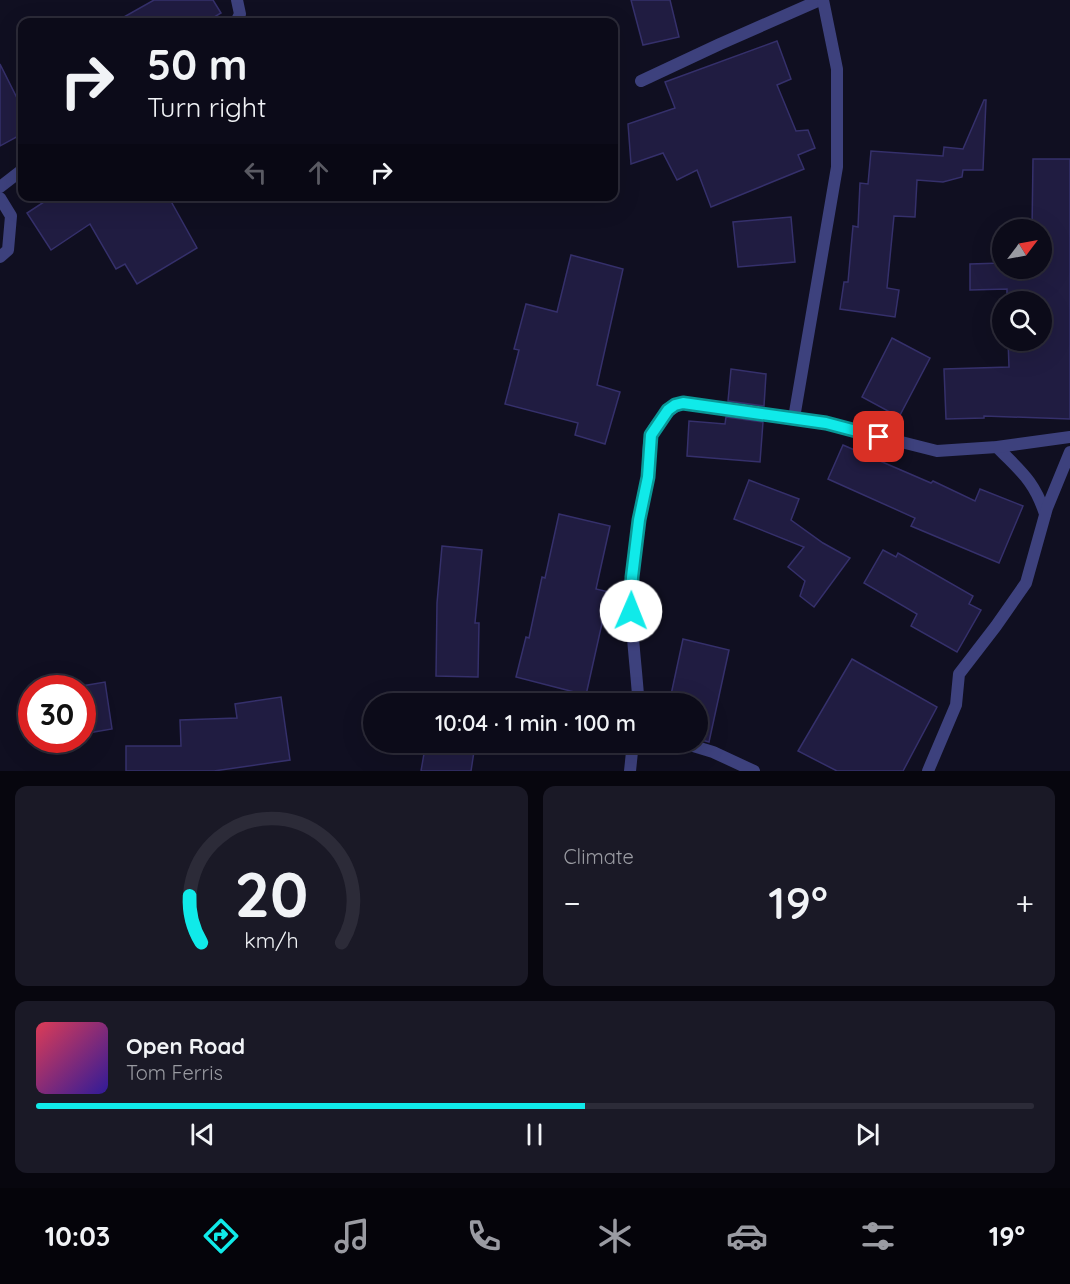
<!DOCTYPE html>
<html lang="en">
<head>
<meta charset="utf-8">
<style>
	:root { --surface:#0c0b19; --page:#1a1926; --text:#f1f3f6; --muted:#9a9ba2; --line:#2c2b38; --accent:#10eae9 }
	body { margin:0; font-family:Quicksand,sans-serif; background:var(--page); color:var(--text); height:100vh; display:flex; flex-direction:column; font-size:22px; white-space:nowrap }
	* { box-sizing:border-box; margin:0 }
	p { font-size:20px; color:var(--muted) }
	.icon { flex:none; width:33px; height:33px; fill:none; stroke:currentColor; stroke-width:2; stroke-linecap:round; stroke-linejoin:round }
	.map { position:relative; height:771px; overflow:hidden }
	.side { display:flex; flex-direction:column; gap:15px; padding:15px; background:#07060e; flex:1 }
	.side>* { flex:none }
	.hud { position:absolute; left:18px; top:18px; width:600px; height:183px; border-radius:12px; box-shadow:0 6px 24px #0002,0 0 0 2px var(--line); background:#0c0b19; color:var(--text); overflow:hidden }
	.needle { width:39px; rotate:58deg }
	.controls { position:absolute; left:992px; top:219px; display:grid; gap:12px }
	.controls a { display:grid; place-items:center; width:60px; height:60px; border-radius:50%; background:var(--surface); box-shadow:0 6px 24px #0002,0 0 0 2px var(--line); font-size:30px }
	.speed { position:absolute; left:18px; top:675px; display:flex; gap:12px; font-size:30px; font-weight:700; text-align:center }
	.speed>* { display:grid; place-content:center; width:78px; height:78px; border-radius:50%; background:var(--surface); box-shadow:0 6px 24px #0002,0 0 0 2px var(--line); line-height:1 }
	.speed .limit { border:9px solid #d22; background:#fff; color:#111 }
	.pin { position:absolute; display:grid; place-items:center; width:51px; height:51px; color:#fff; margin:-26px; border-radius:12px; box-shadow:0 3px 9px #0006 }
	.me { position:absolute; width:66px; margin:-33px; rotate:1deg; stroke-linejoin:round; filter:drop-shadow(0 0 4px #0008) }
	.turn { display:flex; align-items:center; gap:21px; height:126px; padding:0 30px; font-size:27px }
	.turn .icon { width:78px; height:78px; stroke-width:2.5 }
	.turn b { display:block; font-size:42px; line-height:51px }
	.lanes { display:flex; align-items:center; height:57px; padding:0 30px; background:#0003; justify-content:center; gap:30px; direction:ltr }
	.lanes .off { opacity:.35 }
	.big { font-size:45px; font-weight:600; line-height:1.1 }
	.side .tile { flex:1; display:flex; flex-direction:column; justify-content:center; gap:9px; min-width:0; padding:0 21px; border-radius:12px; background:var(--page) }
	.side .dial { align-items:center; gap:0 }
	.dial svg { height:156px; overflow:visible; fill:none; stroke:var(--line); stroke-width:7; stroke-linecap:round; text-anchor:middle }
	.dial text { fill:var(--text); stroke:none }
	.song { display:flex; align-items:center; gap:18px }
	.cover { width:72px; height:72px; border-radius:9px; background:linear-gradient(135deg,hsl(350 70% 55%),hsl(250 70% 35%)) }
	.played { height:6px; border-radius:3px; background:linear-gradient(90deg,var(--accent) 55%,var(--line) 55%) }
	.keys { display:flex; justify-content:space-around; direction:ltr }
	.heat { display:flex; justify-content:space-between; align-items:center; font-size:33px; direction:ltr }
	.side .tiles { flex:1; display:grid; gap:15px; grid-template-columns:1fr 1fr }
	.tile:last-child { grid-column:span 2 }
	.trip { position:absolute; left:363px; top:693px; width:345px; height:60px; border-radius:30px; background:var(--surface); box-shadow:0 6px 24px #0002,0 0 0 2px var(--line); font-weight:600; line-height:60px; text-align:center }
	.tab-bar { display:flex; height:96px; justify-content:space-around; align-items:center; background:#05040a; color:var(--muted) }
	.tab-bar .icon { width:42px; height:42px }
	.tab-bar .selected { color:var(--accent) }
	.tab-bar b { font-size:27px; color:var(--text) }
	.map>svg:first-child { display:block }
	.building { fill:#201c41; stroke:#35306b; stroke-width:1.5 }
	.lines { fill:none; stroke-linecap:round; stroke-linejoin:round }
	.minor { stroke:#3d417d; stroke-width:12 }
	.route-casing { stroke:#0a9897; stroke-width:15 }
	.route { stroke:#10eae9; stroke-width:10 }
</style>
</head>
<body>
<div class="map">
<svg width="1070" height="771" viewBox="0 0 1070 771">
	<rect width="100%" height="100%" fill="#100f21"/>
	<g class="building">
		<path d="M154,0h59l8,13 -15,9h-91z"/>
		<path d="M631,0h39l9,37 -36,8z"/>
		<path d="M777,41l14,38 -14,6 19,46 12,-1 7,18 -17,7 6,14 -93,38 -14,-37 -20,10 -14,-27 -32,11 -3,-40 47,-16 -10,-26z"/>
		<path d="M0,64l22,44v26l-22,12z"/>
		<path d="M984,100h2l-3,70h-20l-1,7 -19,5 -26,-2 -2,37 -21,-1 -7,72 12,2 -4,27 -55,-8 4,-27h4l5,-56 5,1 2,-44 8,1 3,-33 72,5 1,-9 19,2z"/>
		<path d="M1033,159h37v260l-86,-3v2l-38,1 -2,-50 65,-2 -1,-27h33v-38h-34v-13l-37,1v-26l32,-1v5h39v-38h-9z"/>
		<path d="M53,196h115l29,52 -60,36 -12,-20 -9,5 -26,-45 -39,26 -24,-37z"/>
		<path d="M791,217l4,45 -57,5 -5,-45z"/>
		<path d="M571,255l52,14 -26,116 23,7 -15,52 -30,-9 3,-12 -73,-19 14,-54 -5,-1 12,-45 31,8z"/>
		<path d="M892,338l38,20 -31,59 -37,-20z"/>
		<path d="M731,369l35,5 -2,32 -36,-5z"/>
		<path d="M726,417l37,5 -3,40 -73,-6 2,-35 36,3z"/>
		<path d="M843,445l88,38 2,-2 42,20 5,-12 43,17 -24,57 -88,-37 4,-8 -87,-39z"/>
		<path d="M749,480l50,19 -8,21 32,23 27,15 -36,49 -14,-11 5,-15 -17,-14 16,-20 -70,-28z"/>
		<path d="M559,514l51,12 -14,63 13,3 -23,103 -70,-18 10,-40 3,1 13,-61 3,1z"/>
		<path d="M442,546l40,4 -7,73h4l-1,54 -42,-1 1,-73z"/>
		<path d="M883,550l13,7 2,-4 75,43 -4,8 12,6 -24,42 -46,-26 6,-12 -53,-31z"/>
		<path d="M683,639l46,11 -20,92 -11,-3v-35h-29z"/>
		<path d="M852,659l85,48 -34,64h-66l-39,-20z"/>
		<path d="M105,682l7,47 -30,5v-48z"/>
		<path d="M281,697l9,63 -76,11h-88v-25h55l-1,-26 57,-2 -2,-14z"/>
		<path d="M426,742h36l13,3 -4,26h-50z"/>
	</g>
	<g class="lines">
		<g class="minor">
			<path d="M236,22l4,-8 -3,-14"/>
			<path d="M641,81l79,-37 100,-44"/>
			<path d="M0,187l22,-17"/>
			<path d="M0,198l11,18 -3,34 -8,7"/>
			<path d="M794,418l43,-251v-98l-14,-69"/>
			<path d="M997,447c23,24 37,33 48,67"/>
			<path d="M637,704l1,-9c-3,-40 -9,-80 -6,-120 3,-32 9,-63 15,-95 3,-13 -1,-34 4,-46 5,-12 20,-27 32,-31l143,20 111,28 60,-4 73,-10"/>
			<path d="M680,742l33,10 41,19"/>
			<path d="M630,771l3,-29"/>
			<path d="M928,771l28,-66 3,-31 37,-48 30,-43 21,-75 23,-56"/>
		</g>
	</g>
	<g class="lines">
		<defs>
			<path id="route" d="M631,611l1,-34 7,-57 9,-43 3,-42 17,-25 7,-5 8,-2 143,20 53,14"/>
		</defs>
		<use href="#route" class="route-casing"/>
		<use href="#route" class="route"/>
	</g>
</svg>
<div class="controls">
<a><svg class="needle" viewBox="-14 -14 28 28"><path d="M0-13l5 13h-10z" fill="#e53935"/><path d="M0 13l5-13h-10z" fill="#9a9ba2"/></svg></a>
<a><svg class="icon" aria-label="search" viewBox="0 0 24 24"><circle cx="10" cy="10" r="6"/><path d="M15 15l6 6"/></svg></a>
</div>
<div class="speed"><div class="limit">30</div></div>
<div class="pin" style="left:879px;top:437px;background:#d93025"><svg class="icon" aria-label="arrive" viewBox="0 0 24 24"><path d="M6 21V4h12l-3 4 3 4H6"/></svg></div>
<svg class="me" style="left:631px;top:611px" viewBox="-20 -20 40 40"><circle r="19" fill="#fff"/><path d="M0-13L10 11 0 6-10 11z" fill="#10eae9"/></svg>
<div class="trip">10:04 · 1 min · 100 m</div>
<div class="hud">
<div class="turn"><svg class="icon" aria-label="right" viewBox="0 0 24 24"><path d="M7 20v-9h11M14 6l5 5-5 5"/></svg><div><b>50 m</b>Turn right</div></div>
<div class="lanes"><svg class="icon off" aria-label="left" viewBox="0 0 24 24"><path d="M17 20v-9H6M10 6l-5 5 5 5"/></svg><svg class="icon off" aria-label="ahead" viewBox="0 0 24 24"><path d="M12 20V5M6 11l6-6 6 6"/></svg><svg class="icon" aria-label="right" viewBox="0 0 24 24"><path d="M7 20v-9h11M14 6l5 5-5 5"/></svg></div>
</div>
</div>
<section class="side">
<div class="tiles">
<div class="tile dial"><svg viewBox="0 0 100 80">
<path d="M14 69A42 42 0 1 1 86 69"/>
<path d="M14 69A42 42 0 0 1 8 45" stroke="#10eae9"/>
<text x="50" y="56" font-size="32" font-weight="700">20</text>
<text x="50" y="72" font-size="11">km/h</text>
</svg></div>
<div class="tile"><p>Climate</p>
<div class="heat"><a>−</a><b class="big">19°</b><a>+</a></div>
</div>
<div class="tile">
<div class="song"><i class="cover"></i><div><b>Open Road</b><p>Tom Ferris</p></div></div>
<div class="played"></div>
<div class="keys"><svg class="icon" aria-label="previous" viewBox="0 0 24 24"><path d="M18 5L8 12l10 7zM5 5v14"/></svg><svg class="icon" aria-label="pause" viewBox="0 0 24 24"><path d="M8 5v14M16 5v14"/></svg><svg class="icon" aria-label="next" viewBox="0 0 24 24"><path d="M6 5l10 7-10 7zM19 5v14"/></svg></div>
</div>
</div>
</section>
<nav class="tab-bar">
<b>10:03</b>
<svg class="icon selected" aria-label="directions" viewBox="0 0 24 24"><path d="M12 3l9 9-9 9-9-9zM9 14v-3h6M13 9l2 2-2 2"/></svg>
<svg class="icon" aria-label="music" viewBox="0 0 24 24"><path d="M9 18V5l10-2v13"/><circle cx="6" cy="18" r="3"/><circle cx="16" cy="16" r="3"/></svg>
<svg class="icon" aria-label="phone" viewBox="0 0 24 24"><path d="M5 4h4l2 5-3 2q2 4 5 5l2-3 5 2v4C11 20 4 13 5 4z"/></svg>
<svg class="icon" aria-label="climate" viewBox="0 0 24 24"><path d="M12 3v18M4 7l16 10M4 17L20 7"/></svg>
<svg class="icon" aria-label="car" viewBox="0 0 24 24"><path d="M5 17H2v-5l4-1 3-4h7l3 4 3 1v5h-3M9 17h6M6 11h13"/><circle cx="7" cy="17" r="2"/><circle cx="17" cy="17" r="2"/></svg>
<svg class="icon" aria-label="filters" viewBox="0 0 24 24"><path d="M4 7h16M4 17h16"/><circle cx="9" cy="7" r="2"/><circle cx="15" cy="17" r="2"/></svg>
<b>19°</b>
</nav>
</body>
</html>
